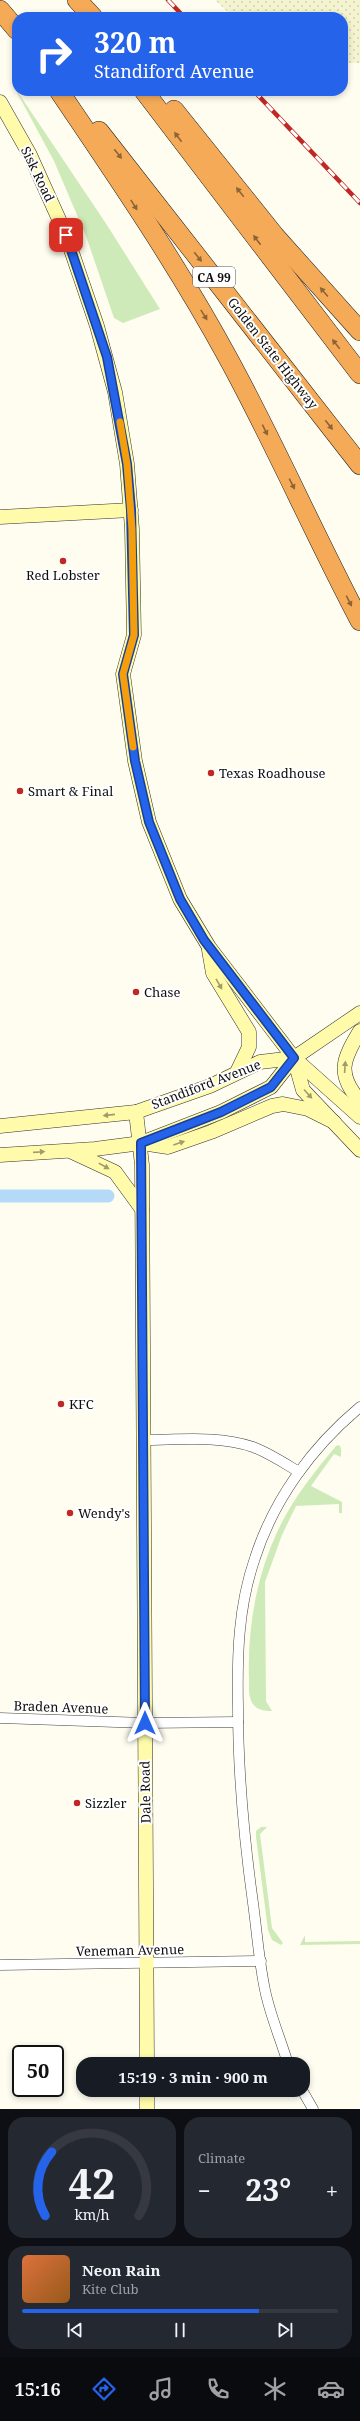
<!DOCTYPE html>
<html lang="en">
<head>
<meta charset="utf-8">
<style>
	:root { --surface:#171b24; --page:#242831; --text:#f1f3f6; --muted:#9ea1a6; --line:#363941; --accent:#2563eb }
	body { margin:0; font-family:"Noto Serif",serif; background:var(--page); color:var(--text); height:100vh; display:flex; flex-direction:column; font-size:15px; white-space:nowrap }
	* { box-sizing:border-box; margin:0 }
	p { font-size:13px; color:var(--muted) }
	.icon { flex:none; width:22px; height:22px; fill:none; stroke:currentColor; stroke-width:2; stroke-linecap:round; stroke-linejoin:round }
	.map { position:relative; height:2109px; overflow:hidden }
	.drawer { display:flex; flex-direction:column; gap:8px; padding:8px; background:#0d0f14; flex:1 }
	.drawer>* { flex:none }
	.top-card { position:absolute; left:12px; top:12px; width:336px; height:84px; border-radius:16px; box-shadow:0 2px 6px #0003; background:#2563eb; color:#fff; overflow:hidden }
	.speed { position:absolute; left:12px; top:2045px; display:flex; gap:8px; font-size:20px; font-weight:700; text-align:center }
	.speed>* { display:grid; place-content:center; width:52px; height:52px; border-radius:50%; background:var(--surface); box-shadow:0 2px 6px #0003; line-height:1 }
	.speed .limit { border:2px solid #111; border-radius:6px; background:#fff; color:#111 }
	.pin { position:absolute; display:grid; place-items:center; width:34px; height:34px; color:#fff; margin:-17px; border-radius:8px; box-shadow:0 2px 6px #0006 }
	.me { position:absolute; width:44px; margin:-22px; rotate:0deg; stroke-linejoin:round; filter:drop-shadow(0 0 3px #0008) }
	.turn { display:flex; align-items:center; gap:14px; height:84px; padding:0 16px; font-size:18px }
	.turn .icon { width:52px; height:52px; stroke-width:2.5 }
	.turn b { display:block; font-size:28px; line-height:34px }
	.big { font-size:30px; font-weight:700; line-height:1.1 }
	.drawer .tile { flex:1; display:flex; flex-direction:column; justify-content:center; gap:6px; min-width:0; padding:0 14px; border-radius:16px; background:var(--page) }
	.drawer .dial { align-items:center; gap:0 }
	.dial svg { height:104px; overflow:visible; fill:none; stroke:var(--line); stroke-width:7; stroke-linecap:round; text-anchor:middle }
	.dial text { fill:var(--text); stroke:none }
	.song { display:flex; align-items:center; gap:12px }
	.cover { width:48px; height:48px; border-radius:6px; background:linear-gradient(135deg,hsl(20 70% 55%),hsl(30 70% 35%)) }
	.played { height:4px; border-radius:2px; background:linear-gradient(90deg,var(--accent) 75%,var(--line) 75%) }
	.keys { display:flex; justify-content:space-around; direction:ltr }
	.heat { display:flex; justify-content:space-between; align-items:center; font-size:22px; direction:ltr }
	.drawer .tiles { flex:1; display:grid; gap:8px; grid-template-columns:1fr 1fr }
	.tile:last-child { grid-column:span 2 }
	.trip { position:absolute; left:76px; top:2057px; width:234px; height:40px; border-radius:16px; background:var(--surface); box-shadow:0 2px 6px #0003; font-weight:700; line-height:40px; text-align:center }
	.dock { display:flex; height:64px; justify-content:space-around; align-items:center; background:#090b0e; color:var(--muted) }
	.dock .icon { width:28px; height:28px }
	.dock .active { color:var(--accent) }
	.dock b { font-size:18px; color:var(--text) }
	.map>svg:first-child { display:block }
	.farmland { fill:url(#farmland-dots) }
	.grass { fill:#cfeab9 }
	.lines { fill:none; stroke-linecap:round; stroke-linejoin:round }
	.canal { stroke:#b4daf7; stroke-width:13 }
	.street-casing { stroke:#414141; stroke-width:11 }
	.secondary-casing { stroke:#303030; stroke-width:15 }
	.highway-casing { stroke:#1f1f1f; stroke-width:20 }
	.street { stroke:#fff; stroke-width:10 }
	.secondary { stroke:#fffbab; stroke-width:14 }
	.highway { stroke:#f5aa58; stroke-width:19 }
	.rail-casing { stroke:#c02825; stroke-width:4.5 }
	.rail { stroke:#fff; stroke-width:3; stroke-dasharray:9; stroke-linecap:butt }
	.oneway { fill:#8d6437 }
	.oneway2 { fill:#9f9c6c }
	.route-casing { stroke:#184099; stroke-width:10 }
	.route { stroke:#2563eb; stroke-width:7 }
	.slow { stroke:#f59e0b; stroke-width:7 }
	.poi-dot { fill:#c02825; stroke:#fff; stroke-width:1.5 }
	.labels { text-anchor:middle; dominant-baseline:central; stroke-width:4; stroke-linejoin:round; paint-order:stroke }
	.shield { fill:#fff; stroke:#565656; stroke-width:1 }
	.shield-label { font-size:12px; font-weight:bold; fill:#0e0e0e }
	.street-label { font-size:13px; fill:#0e0e0e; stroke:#fff }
	.poi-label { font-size:13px; fill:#0e0e0e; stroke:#fff; text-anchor:start }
</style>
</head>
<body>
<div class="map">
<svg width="360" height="2109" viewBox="0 0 360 2109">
	<defs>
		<pattern id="farmland-dots" width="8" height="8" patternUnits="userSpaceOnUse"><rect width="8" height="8" fill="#f5f4d0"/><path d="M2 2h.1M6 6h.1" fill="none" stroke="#d1d0b1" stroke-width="1.8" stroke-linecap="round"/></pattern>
	</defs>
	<rect width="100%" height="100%" fill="#fffdf0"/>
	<path class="farmland" d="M215,0h145v63h-17v-46h-110z"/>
	<g class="grass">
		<path d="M13,85l92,137 55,87 -37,14 -9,-5 -28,-82 -32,-75z"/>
		<path d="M339,1445l2,3v9l-7,-3 -23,32 31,16v11h-3v-9l-43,2 -14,29 -17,47 1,119 6,10c-8,0 -15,-1 -19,-7 -5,-7 -4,-17 -4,-24 -2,-53 8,-107 31,-154 15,-30 35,-55 56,-80z"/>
		<path d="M261,1827h6l-7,7 12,94 11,15 -2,2 -9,-5 -4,-10 -12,-93v-6z"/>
		<path d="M305,1935v7l55,-1v3l-60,1z"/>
	</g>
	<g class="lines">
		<path class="canal" d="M0,1196h108"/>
		<defs>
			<g id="street">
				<path d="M143,1440c35,0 76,-5 110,7 16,6 31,16 46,25"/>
				<path d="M0,1718l145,5 93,-1"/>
				<path d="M0,1965l261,-4"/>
				<path d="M288,2064c-7,-24 -18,-49 -23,-74 -6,-28 -8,-58 -12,-87 -9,-65 -15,-130 -15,-196 -1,-51 0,-100 17,-149 19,-59 57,-111 105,-151"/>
				<path d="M302,2090l11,19"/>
			</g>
			<g id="secondary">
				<path d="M0,102l30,53 36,80 31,91 18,66 12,72 5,65 2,106 -11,39 12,87 14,61 31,77 29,48 85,111 66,59"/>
				<path d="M0,517l131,-7"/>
				<path d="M209,950l4,23 36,59v15l-12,25"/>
				<path d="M360,1031c-17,28 -24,43 0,70"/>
				<path d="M294,1058l9,32 57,60"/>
				<path d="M136,1112l6,53 5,899"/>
				<path d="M0,1126l136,-14 74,-26 50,-24 34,-4"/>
				<path d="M142,1143l26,4 43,-15 61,-26 11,-2 25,5 26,13"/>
				<path d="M72,1152l43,20 27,37"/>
				<path d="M0,1155l95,-6 46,-6 80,-31 50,-25 23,-29 66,-45"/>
				<path d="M147,2090v19"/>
			</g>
			<g id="highway">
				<path d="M77,0l16,17"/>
				<path d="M0,10l17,20"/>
				<path d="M59,91c59,87 119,175 169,267 47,86 86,176 132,263"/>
				<path d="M144,91l216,283"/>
				<path d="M174,110l101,126 85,95"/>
				<path d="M99,131l261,334"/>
			</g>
		</defs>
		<use href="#street" class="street-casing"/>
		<use href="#secondary" class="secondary-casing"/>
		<use href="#highway" class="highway-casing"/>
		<use href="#street" class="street"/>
		<use href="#secondary" class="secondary"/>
		<use href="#highway" class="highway"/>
		<defs>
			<g id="rail">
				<path d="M168,0l16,17"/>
				<path d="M254,91l106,112"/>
			</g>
		</defs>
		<use href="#rail" class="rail-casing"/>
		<use href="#rail" class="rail"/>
	</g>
	<defs><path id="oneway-solid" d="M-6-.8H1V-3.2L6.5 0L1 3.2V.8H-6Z"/></defs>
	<g class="oneway">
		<use href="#oneway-solid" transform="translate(178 137) rotate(-127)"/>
		<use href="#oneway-solid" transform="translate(118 154) rotate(52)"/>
		<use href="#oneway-solid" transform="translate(240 192) rotate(-129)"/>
		<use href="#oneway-solid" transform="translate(134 205) rotate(58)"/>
		<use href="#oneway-solid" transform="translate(257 240) rotate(-127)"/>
		<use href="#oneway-solid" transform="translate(198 257) rotate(52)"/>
		<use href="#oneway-solid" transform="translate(324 292) rotate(-131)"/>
		<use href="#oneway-solid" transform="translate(204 315) rotate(58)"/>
		<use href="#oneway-solid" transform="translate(336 344) rotate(-128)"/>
		<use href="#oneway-solid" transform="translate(329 425) rotate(52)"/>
		<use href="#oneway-solid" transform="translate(265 430) rotate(64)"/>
		<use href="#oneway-solid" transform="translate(292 484) rotate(63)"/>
		<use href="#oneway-solid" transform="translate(349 601) rotate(63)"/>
	</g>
	<g class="oneway2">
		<use href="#oneway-solid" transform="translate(219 984) rotate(60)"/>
		<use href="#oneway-solid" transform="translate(345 1067) rotate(-86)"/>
		<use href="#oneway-solid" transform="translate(308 1094) rotate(48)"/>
		<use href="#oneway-solid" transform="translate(109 1115) rotate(174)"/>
		<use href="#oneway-solid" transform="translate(179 1143) rotate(-19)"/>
		<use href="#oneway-solid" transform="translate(39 1152) rotate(-4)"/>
		<use href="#oneway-solid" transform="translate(104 1166) rotate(29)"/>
	</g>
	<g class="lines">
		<defs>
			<path id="route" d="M66,235l41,122 20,107 4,46 3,125 -11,39 12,87 14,61 31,77 24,41 90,118 -23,29 -50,25 -80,31 4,580"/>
		</defs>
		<use href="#route" class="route-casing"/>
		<use href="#route" class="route"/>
		<path class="slow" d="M120,422l7,42 5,65 2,106 -11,39 10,73"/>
	</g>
	<g class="poi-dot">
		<circle cx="63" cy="561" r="4"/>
		<circle cx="211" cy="773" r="4"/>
		<circle cx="20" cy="791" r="4"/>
		<circle cx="136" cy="992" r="4"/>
		<circle cx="61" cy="1404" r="4"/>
		<circle cx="70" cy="1513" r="4"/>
		<circle cx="77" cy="1803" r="4"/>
	</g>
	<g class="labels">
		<rect class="shield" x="193" y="267" width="42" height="20" rx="3"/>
		<g class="shield-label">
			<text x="214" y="277">CA 99</text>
		</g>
		<g class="street-label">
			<text transform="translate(38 174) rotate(64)">Sisk Road</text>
			<text transform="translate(273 353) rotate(52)">Golden State Highway</text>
			<text transform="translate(206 1084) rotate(-21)">Standiford Avenue</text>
			<text transform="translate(61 1707) rotate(2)">Braden Avenue</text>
			<text transform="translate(145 1792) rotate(-91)">Dale Road</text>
			<text transform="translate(130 1950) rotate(-1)">Veneman Avenue</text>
		</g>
		<g class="poi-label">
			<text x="63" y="575" text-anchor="middle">Red Lobster</text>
			<text x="219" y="773">Texas Roadhouse</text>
			<text x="28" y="791">Smart &amp; Final</text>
			<text x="144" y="992">Chase</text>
			<text x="69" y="1404">KFC</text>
			<text x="78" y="1513">Wendy's</text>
			<text x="85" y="1803">Sizzler</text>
		</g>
	</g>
</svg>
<div class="speed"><div class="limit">50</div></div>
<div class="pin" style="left:66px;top:235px;background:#d93025"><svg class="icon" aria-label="arrive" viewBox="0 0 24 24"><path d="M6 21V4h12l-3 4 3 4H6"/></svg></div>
<svg class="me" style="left:145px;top:1723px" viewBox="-20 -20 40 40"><path d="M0-17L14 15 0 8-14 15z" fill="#2563eb" stroke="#fff" stroke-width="4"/></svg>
<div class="trip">15:19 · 3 min · 900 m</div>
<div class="top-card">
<div class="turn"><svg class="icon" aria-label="right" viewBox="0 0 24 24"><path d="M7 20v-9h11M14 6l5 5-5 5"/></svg><div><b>320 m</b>Standiford Avenue</div></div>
</div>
</div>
<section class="drawer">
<div class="tiles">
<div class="tile dial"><svg viewBox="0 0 100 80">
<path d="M14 69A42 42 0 1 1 86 69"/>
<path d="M14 69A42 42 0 0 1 19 20" stroke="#2563eb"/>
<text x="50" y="56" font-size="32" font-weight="700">42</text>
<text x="50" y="72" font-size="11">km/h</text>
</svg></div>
<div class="tile"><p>Climate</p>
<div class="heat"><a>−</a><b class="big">23°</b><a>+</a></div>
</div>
<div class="tile">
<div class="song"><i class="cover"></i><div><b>Neon Rain</b><p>Kite Club</p></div></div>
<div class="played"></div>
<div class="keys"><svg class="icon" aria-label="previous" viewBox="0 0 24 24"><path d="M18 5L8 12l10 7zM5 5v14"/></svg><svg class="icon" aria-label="pause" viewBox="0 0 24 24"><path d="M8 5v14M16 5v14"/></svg><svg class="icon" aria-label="next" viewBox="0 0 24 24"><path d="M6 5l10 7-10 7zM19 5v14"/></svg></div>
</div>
</div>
</section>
<nav class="dock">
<b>15:16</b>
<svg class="icon active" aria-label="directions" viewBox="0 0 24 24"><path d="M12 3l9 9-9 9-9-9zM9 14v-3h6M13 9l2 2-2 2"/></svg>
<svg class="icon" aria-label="music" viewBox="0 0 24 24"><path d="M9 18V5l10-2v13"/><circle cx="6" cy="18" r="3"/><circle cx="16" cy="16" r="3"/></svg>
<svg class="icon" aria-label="phone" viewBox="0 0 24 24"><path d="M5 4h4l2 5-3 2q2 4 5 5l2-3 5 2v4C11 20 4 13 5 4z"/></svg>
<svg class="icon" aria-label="climate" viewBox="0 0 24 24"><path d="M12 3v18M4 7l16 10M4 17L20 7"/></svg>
<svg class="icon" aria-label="car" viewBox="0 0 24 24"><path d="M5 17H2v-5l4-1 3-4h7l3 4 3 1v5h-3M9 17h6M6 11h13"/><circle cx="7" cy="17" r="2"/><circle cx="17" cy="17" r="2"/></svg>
</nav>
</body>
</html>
